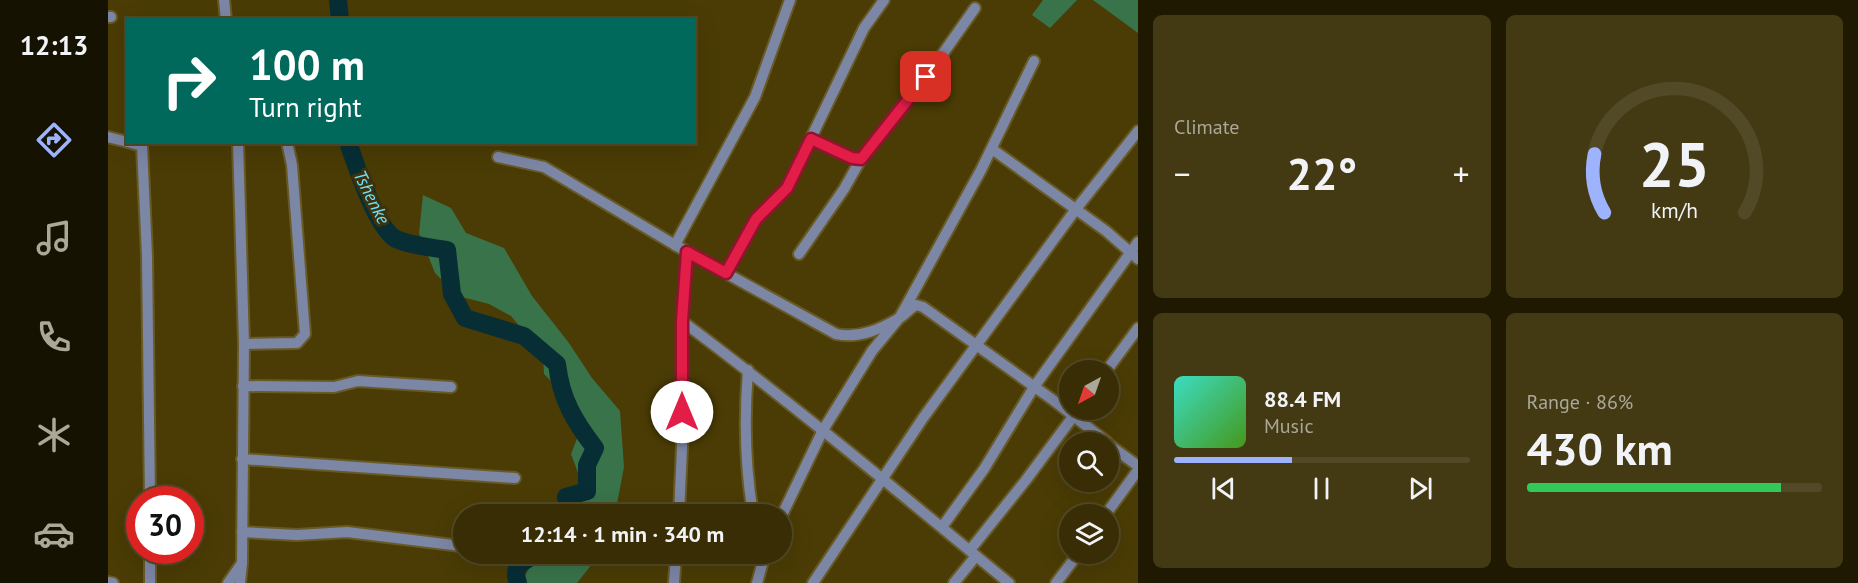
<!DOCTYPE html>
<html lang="en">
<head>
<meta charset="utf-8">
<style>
	:root { --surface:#382d04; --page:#433913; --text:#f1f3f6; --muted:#aba89a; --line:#524926; --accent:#9eb3fd }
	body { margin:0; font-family:"PT Sans",sans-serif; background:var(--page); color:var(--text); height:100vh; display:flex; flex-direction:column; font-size:22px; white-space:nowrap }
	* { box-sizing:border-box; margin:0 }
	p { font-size:20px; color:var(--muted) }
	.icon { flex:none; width:33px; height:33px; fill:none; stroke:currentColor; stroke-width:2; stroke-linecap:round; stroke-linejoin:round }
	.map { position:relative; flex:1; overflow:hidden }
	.sheet { display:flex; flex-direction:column; gap:15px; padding:15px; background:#1f1902; width:720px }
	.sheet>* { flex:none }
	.top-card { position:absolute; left:18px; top:18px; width:570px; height:126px; border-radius:0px; box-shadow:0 6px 24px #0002,0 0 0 2px var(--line); background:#00695c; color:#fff; overflow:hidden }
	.needle { width:39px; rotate:220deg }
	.fabs { position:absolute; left:951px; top:360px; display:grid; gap:12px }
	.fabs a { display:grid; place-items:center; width:60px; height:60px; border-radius:50%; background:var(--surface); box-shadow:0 6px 24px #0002,0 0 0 2px var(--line); font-size:30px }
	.speed { position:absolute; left:18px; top:486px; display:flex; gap:12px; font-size:30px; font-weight:700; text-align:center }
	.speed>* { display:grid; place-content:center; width:78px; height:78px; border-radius:50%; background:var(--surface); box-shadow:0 6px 24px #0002,0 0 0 2px var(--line); line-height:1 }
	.speed .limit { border:9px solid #d22; background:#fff; color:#111 }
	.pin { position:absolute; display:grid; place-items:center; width:51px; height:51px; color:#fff; margin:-26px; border-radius:12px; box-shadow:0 3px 9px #0006 }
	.me { position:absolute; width:66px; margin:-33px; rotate:0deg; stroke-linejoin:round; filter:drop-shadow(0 0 4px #0008) }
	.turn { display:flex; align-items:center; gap:21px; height:126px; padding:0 24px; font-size:27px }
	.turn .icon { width:78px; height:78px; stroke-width:2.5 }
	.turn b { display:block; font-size:42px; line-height:51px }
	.big { font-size:45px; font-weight:700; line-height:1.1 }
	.sheet .tile { flex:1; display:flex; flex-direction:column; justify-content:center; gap:9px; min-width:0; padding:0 21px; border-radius:9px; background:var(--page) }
	.sheet .dial { align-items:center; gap:0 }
	.dial svg { height:156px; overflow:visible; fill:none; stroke:var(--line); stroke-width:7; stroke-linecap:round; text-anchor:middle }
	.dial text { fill:var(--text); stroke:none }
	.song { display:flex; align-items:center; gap:18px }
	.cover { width:72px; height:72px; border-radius:9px; background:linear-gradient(135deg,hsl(170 70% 55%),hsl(100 70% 35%)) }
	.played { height:6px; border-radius:3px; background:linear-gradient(90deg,var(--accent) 40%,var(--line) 40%) }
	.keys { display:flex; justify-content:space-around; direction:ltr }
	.heat { display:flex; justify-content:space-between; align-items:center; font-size:33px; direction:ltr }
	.charge { height:9px; border-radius:4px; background:linear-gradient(90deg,#34c759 86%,var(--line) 0) }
	.sheet .tiles { flex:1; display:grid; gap:15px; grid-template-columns:repeat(2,1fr) }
	.trip { position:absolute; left:345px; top:504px; width:339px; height:60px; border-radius:30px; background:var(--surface); box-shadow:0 6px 24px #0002,0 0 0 2px var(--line); font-weight:700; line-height:60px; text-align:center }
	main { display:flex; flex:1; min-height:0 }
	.dock { display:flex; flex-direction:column; width:108px; justify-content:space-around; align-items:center; background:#161202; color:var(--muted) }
	.dock .icon { width:42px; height:42px }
	.dock .on { color:var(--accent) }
	.dock b { font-size:27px; color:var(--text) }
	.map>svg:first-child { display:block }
	.green { fill:#39734a }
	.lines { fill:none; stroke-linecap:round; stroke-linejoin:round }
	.river { stroke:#072e35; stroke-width:18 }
	.minor-casing { stroke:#685a27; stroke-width:14 }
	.minor { stroke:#7c86a5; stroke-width:10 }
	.route-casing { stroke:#92132f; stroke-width:15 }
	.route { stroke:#e11d48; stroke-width:10 }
	.labels { text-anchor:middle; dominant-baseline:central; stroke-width:6; stroke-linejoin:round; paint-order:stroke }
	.water-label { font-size:18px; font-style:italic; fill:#6ce4fa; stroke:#3d320f }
</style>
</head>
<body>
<main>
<nav class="dock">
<b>12:13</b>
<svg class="icon on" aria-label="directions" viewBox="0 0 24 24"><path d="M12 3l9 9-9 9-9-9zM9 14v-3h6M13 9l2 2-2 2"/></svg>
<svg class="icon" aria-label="music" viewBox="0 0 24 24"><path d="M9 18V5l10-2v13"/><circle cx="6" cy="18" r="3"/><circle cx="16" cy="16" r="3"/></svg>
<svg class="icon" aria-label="phone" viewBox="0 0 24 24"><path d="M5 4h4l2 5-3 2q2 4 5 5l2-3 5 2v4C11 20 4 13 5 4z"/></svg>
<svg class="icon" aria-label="climate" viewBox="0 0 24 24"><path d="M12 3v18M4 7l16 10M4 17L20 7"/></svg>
<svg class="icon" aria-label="car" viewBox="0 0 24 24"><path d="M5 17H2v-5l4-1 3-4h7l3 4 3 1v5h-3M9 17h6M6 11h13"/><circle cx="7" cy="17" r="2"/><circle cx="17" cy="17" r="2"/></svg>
</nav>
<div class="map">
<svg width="1030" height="583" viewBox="0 0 1030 583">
	<rect width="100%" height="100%" fill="#4b3c05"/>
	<g class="green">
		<path d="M935,0h34l-27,28 -18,-13z"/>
		<path d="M985,0h45v33z"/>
		<path d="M315,195l28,13 15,25 38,15 28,48 37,47 23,35 28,33 4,56 -9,47h-40l5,-11v-25l-9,-24 9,-23 -18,-39 -18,-18 -1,-19 -32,-39 -22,-12 -31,-8 -23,-23 -16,-40z"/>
		<path d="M429,554h63l-23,29h-56z"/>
	</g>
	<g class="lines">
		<g class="river">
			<path d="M230,0l2,20"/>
			<path d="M240,142c7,21 29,87 48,97 15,7 35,8 51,11l5,44 13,24 59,18 33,28c4,35 17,57 38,84l-8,17v26l-21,6 4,17"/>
			<path d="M410,583l-2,-7 1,-10 18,-12"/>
		</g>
		<defs>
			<g id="minor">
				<path d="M116,0l2,20"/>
				<path d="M0,17h3"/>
				<path d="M0,137l20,5"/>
				<path d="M703,139l41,19 9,1 76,-97 38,-54"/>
				<path d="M20,142l14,4 5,110 3,244"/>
				<path d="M130,142l6,202 -2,219 -2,20"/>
				<path d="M884,149l114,82 32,28"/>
				<path d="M390,157l46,10 131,78 161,89c23,5 45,-5 65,-17 5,-3 9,-9 15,-12l7,2 130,93 54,42"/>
				<path d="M567,245l80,-148 35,-97"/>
				<path d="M691,254l45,-65 17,-30"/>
				<path d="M618,273l30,-54 31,-31 77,-160 20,-28"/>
				<path d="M574,321c112,84 219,173 327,262"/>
				<path d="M136,344l53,-1 8,-9 -13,-169 -5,-23"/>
				<path d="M640,370c-4,49 -3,96 5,144"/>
				<path d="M999,370l31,-42"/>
				<path d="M135,386l91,1 24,-6 93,6"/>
				<path d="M1000,444l30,22"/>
				<path d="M134,459l273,19"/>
				<path d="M571,514l3,-66v-127l5,-69"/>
				<path d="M998,514l32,-44"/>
				<path d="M674,515l41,-85 49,-79 28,-34 81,-147 53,-109"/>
				<path d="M834,527l42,-58 50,-82 104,-145"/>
				<path d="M134,532l55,3 50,-3 114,14"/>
				<path d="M862,550l56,-70 52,-70"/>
				<path d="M0,582l5,1"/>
				<path d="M42,583v-33"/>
				<path d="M120,583l14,-20"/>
				<path d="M566,583l2,-29"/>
				<path d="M649,583l8,-29"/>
				<path d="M705,583l110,-165 153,-209 62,-78"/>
				<path d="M846,583l22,-27"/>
				<path d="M948,583l22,-29"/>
			</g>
		</defs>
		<use href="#minor" class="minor-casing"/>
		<use href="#minor" class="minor"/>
	</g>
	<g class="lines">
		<defs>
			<path id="route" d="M574,412v-91l5,-69 39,21 30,-54 31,-31 24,-49 41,19 9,1 65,-82"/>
		</defs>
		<use href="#route" class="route-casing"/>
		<use href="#route" class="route"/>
	</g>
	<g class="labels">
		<g class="water-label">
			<text transform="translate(264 197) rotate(63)">Tshenke</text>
		</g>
	</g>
</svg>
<div class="fabs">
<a><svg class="needle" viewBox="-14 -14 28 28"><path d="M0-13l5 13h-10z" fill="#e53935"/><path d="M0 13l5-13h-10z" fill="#aba89a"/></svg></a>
<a><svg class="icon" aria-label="search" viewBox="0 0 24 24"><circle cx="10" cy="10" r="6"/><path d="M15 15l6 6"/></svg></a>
<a><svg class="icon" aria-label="layers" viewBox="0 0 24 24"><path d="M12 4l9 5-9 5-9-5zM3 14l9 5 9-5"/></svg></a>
</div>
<div class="speed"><div class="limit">30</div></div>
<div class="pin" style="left:818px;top:77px;background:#d93025"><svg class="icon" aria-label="arrive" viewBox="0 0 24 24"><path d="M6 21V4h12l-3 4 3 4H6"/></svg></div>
<svg class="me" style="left:574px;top:412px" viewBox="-20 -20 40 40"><circle r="19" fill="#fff"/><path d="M0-13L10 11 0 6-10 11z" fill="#e11d48"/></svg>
<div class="trip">12:14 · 1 min · 340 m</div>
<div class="top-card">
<div class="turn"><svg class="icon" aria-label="right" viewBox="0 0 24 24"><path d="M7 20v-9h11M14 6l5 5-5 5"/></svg><div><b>100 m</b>Turn right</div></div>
</div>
</div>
<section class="sheet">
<div class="tiles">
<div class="tile"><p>Climate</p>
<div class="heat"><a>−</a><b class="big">22°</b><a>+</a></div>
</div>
<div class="tile dial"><svg viewBox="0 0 100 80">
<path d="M14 69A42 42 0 1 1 86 69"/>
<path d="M14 69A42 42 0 0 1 9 39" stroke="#9eb3fd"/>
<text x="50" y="56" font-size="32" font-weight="700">25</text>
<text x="50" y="72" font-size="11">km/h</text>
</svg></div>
<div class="tile">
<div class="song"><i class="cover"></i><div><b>88.4 FM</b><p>Music</p></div></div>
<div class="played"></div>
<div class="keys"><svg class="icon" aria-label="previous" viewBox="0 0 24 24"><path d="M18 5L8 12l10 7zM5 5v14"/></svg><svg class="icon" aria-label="pause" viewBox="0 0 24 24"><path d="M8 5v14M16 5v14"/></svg><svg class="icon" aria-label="next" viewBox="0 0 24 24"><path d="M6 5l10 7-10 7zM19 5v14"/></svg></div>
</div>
<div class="tile"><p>Range · 86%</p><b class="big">430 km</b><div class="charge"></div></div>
</div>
</section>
</main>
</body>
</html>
